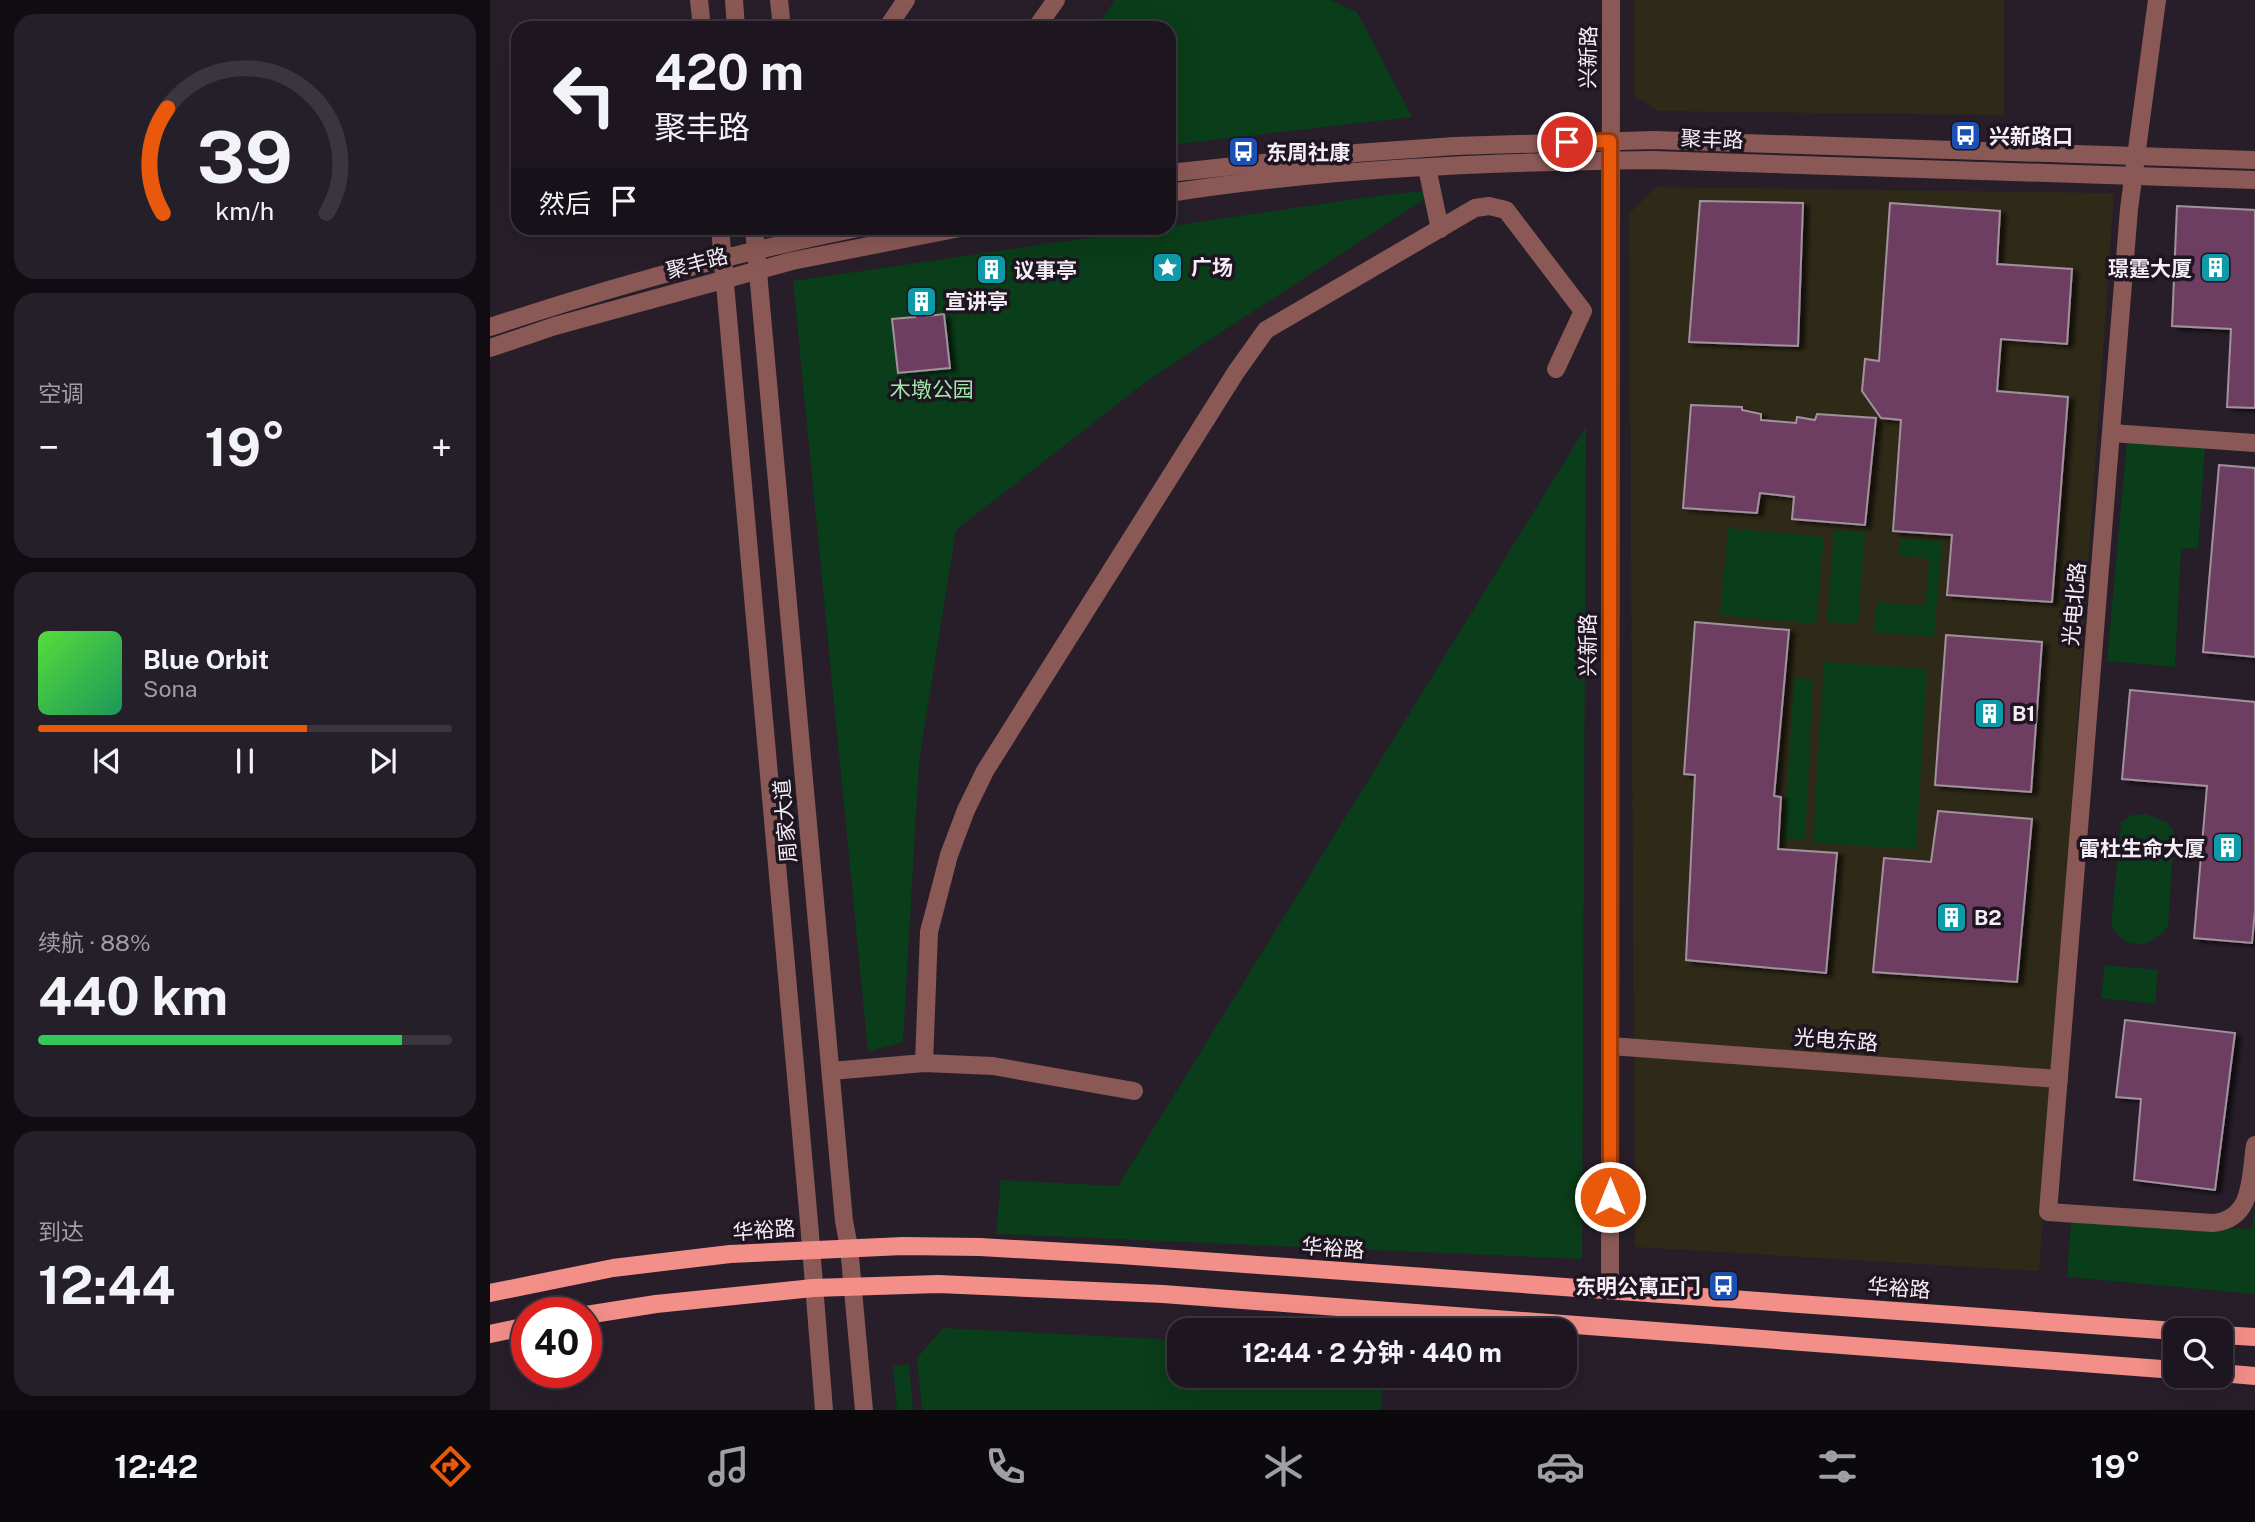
<!DOCTYPE html>
<html lang="zh">
<head>
<meta charset="utf-8">
<style>
	:root { --surface:#1d1620; --page:#251f29; --text:#f1f3f6; --muted:#a09fa5; --line:#3b353e; --accent:#ea580c }
	body { margin:0; font-family:"Public Sans","Noto Sans SC",sans-serif; background:var(--page); color:var(--text); height:100vh; display:flex; flex-direction:column; font-size:26px; white-space:nowrap }
	* { box-sizing:border-box; margin:0 }
	p { font-size:23px; color:var(--muted) }
	.icon { flex:none; width:38px; height:38px; fill:none; stroke:currentColor; stroke-width:2; stroke-linecap:round; stroke-linejoin:round }
	.map { position:relative; flex:1; overflow:hidden }
	.details { display:flex; flex-direction:column; gap:14px; padding:14px; background:#100c12; width:490px }
	.details>* { flex:none }
	.top-card { position:absolute; left:21px; top:21px; width:665px; height:214px; border-radius:21px; box-shadow:0 7px 28px #0002,0 0 0 2px var(--line); background:#1d1620; color:var(--text); overflow:hidden }
	.tools { position:absolute; left:1673px; top:1318px; display:grid; gap:14px }
	.tools a { display:grid; place-items:center; width:70px; height:70px; border-radius:14px; background:var(--surface); box-shadow:0 7px 28px #0002,0 0 0 2px var(--line); font-size:35px }
	.speed { position:absolute; left:21px; top:1297px; display:flex; gap:14px; font-size:35px; font-weight:700; text-align:center }
	.speed>* { display:grid; place-content:center; width:91px; height:91px; border-radius:50%; background:var(--surface); box-shadow:0 7px 28px #0002,0 0 0 2px var(--line); line-height:1 }
	.speed .limit { border:10px solid #d22; background:#fff; color:#111 }
	.pin { position:absolute; display:grid; place-items:center; width:60px; height:60px; color:#fff; margin:-30px; border:4px solid #fff; border-radius:50%; box-shadow:0 2px 7px #0007 }
	.me { position:absolute; width:77px; margin:-38px; rotate:0deg; stroke-linejoin:round; filter:drop-shadow(0 0 5px #0008) }
	.turn { display:flex; align-items:center; gap:24px; height:147px; padding:0 28px; font-size:32px }
	.turn .icon { width:91px; height:91px; stroke-width:2.5 }
	.turn b { display:block; font-size:49px; line-height:60px }
	.then { display:flex; align-items:center; height:66px; padding:0 28px; background:#0003; gap:14px; font-size:26px }
	.big { font-size:52px; font-weight:700; line-height:1.1 }
	.details .card { flex:1; display:flex; flex-direction:column; justify-content:center; gap:10px; min-width:0; padding:0 24px; border-radius:21px; background:var(--page) }
	.details .dial { align-items:center; gap:0 }
	.dial svg { height:182px; overflow:visible; fill:none; stroke:var(--line); stroke-width:7; stroke-linecap:round; text-anchor:middle }
	.dial text { fill:var(--text); stroke:none }
	.song { display:flex; align-items:center; gap:21px }
	.cover { width:84px; height:84px; border-radius:10px; background:linear-gradient(135deg,hsl(110 70% 55%),hsl(150 70% 35%)) }
	.played { height:7px; border-radius:4px; background:linear-gradient(90deg,var(--accent) 65%,var(--line) 65%) }
	.keys { display:flex; justify-content:space-around; direction:ltr }
	.heat { display:flex; justify-content:space-between; align-items:center; font-size:38px; direction:ltr }
	.charge { height:10px; border-radius:5px; background:linear-gradient(90deg,#34c759 88%,var(--line) 0) }
	.trip { position:absolute; left:677px; top:1318px; width:410px; height:70px; border-radius:21px; background:var(--surface); box-shadow:0 7px 28px #0002,0 0 0 2px var(--line); font-weight:700; line-height:70px; text-align:center }
	.tabs { display:flex; height:112px; justify-content:space-around; align-items:center; background:#0c090d; color:var(--muted) }
	.tabs .icon { width:49px; height:49px }
	.tabs .current { color:var(--accent) }
	.tabs b { font-size:32px; color:var(--text) }
	main { display:flex; flex:1; min-height:0 }
	.map>svg:first-child { display:block }
	.commercial { fill:#2f2918 }
	.green { fill:#0a3d19 }
	.building { fill:#6d3e62; stroke:#a1919c; stroke-width:2; filter:url(#shadow) }
	.lines { fill:none; stroke-linecap:round; stroke-linejoin:round }
	.minor { stroke:#8a5956; stroke-width:18 }
	.major { stroke:#f28f88; stroke-width:18 }
	.route-casing { stroke:#983908; stroke-width:18 }
	.route { stroke:#ea580c; stroke-width:12 }
	.labels { text-anchor:middle; dominant-baseline:central; stroke-width:7; stroke-linejoin:round; paint-order:stroke }
	.street-label { font-size:21px; fill:#f3edf5; stroke:#1e1520 }
	.poi-label { font-size:21px; font-weight:bold; fill:#f3edf5; stroke:#1e1520; text-anchor:start }
	.park-label { font-size:21px; fill:#9ee8a9; stroke:#1e1520 }
</style>
</head>
<body>
<main>
<section class="details">
<div class="card dial"><svg viewBox="0 0 100 80">
<path d="M14 69A42 42 0 1 1 86 69"/>
<path d="M14 69A42 42 0 0 1 16 23" stroke="#ea580c"/>
<text x="50" y="56" font-size="32" font-weight="700">39</text>
<text x="50" y="72" font-size="11">km/h</text>
</svg></div>
<div class="card"><p>空调</p>
<div class="heat"><a>−</a><b class="big">19°</b><a>+</a></div>
</div>
<div class="card">
<div class="song"><i class="cover"></i><div><b>Blue Orbit</b><p>Sona</p></div></div>
<div class="played"></div>
<div class="keys"><svg class="icon" aria-label="previous" viewBox="0 0 24 24"><path d="M18 5L8 12l10 7zM5 5v14"/></svg><svg class="icon" aria-label="pause" viewBox="0 0 24 24"><path d="M8 5v14M16 5v14"/></svg><svg class="icon" aria-label="next" viewBox="0 0 24 24"><path d="M6 5l10 7-10 7zM19 5v14"/></svg></div>
</div>
<div class="card"><p>续航 · 88%</p><b class="big">440 km</b><div class="charge"></div></div>
<div class="card"><p>到达</p><b class="big">12:44</b></div>
</section>
<div class="map">
<svg width="1765" height="1410" viewBox="0 0 1765 1410">
	<defs>
		<filter id="shadow"><feDropShadow dx="5.5" dy="3" stdDeviation="2" flood-color="#0009"/></filter>
	</defs>
	<rect width="100%" height="100%" fill="#271e2a"/>
	<g class="commercial">
		<path d="M1144,0h370v115l-346,-4 -24,-16z"/>
		<path d="M1166,187l458,6 -75,1078 -404,-24 -6,-1033z"/>
	</g>
	<g class="green">
		<path d="M625,0h215l27,12 55,105 -243,28v-117h-79l14,-12z"/>
		<path d="M950,189l-293,192 -191,149 -37,231 -16,281 -35,10 -75,-771 576,-84z"/>
		<path d="M1096,427l-4,832 -586,-25 5,-54 117,6z"/>
		<path d="M1637,441l78,6 -7,102 -17,-1 -6,119 -68,-6z"/>
		<path d="M1238,528l96,9 -8,87 -96,-9z"/>
		<path d="M1344,530l31,2 -7,92 -31,-2z"/>
		<path d="M1411,538l41,3 -8,96 -60,-5 3,-30 48,4 4,-47 -30,-3z"/>
		<path d="M1334,662l103,7 -11,180 -103,-6z"/>
		<path d="M1304,678l19,1 -8,161 -21,-1z"/>
		<path d="M1655,814l22,8 7,10 -6,94c-16,23 -45,26 -57,-2l10,-102 11,-7z"/>
		<path d="M1615,965l53,5 -3,34 -54,-6z"/>
		<path d="M1765,1207v87l-188,-17 4,-55 181,7z"/>
		<path d="M453,1328l236,12 1,36h202l-1,34h-459l-5,-52z"/>
		<path d="M419,1364l4,46h-16l-4,-44z"/>
	</g>
	<g class="building">
		<path d="M1210,201l103,2 -5,143 -109,-4z"/>
		<path d="M1400,203l110,8 -3,53 75,5 -5,75 -66,-5 -4,52 71,6 -16,205 -105,-7 5,-60 -59,-4 8,-111 -20,-2 -19,-27 3,-32 14,2z"/>
		<path d="M1687,206l78,4v198l-28,-1 4,-78 -59,-3z"/>
		<path d="M425,294l14,1 -2,21 17,-2 6,54 -52,5 -6,-54 23,-2z"/>
		<path d="M1201,405l51,2v3l19,4v6l35,3 1,-6 18,3 2,-6 59,4 -11,107 -73,-6 2,-22 -34,-4 -3,20 -74,-5z"/>
		<path d="M1729,465l36,3v189l-52,-5z"/>
		<path d="M1205,622l94,8 -15,166 7,1 -3,52 59,4 -11,120 -140,-13 9,-185 -11,-1z"/>
		<path d="M1456,635l96,7 -11,150 -96,-7z"/>
		<path d="M1640,690l125,12v208l-3,33 -58,-5 13,-152 -85,-7z"/>
		<path d="M1448,811l94,8 -15,163 -144,-10 11,-114 47,4z"/>
		<path d="M1635,1020l110,13 -20,157 -81,-10 7,-81 -25,-2z"/>
	</g>
	<g class="lines">
		<g class="minor">
			<path d="M209,0l3,28"/>
			<path d="M244,0l2,28"/>
			<path d="M289,0l3,28"/>
			<path d="M1667,0l-28,209 -81,1003 165,11c41,-4 37,-46 42,-78"/>
			<path d="M397,28l19,-28"/>
			<path d="M546,28l20,-28"/>
			<path d="M937,168l13,61"/>
			<path d="M679,173l187,-20 99,-7 199,-6 601,20"/>
			<path d="M679,193c160,-25 323,-31 484,-33l602,20"/>
			<path d="M230,228l89,994 15,188"/>
			<path d="M264,228l90,993 5,26 15,163"/>
			<path d="M0,327c121,-40 243,-74 368,-99"/>
			<path d="M0,348l65,-22 237,-65 168,-33"/>
			<path d="M1621,433l144,10"/>
			<path d="M1120,1046l449,33"/>
			<path d="M434,1063l5,-131 20,-77 17,-45 19,-39 251,-399 30,-42 209,-122 14,-2 17,4 77,101 -27,58"/>
			<path d="M341,1071l93,-8 69,3 141,25"/>
			<path d="M1120,1290l1,-1290"/>
		</g>
		<g class="major">
			<path d="M0,1293l123,-25 117,-14 173,-8 77,1 140,8 1055,76"/>
			<path d="M96,1315l70,-11 157,-16 125,-4 225,10 1012,76"/>
			<path d="M0,1334l37,-8"/>
			<path d="M1731,1335l34,2"/>
			<path d="M1731,1373l34,3"/>
		</g>
	</g>
	<g class="lines">
		<defs>
			<path id="route" d="M1077,142l43,-1v1056"/>
		</defs>
		<use href="#route" class="route-casing"/>
		<use href="#route" class="route"/>
	</g>
	<defs>
		<symbol id="bus-square" viewBox="-11 -11 22 22"><rect x="-9" y="-9" width="18" height="18" rx="4" fill="#1a4fb4" stroke="#1e1520"/><path d="M-5-6H5V4H4V6H2V4H-2V6H-4V4H-5ZM-3.5-4V0h7V-4ZM-3.5 1.2v1.5H-2V1.2ZM2 1.2v1.5H3.5V1.2Z" fill="#fff"/></symbol>
		<symbol id="sight-square" viewBox="-11 -11 22 22"><rect x="-9" y="-9" width="18" height="18" rx="4" fill="#0f9aa8" stroke="#1e1520"/><path d="M0-6L1.8-2.2L6-1.7L2.9 1.2L3.7 5.4L0 3.3L-3.7 5.4L-2.9 1.2L-6-1.7L-1.8-2.2Z" fill="#fff"/></symbol>
		<symbol id="building-square" viewBox="-11 -11 22 22"><rect x="-9" y="-9" width="18" height="18" rx="4" fill="#0f9aa8" stroke="#1e1520"/><path d="M-4-6H4V6H1V3H-1V6H-4ZM-2.5-4.3h1.7v1.8h-1.7ZM.8-4.3h1.7v1.8H.8ZM-2.5-1h1.7V.8h-1.7ZM.8-1h1.7V.8H.8Z" fill="#fff"/></symbol>
	</defs>
	<g fill-rule="evenodd">
		<use href="#bus-square" x="1458" y="118" width="35" height="35"/>
		<use href="#bus-square" x="736" y="134" width="35" height="35"/>
		<use href="#sight-square" x="660" y="250" width="35" height="35"/>
		<use href="#building-square" x="1708" y="250" width="35" height="35"/>
		<use href="#building-square" x="484" y="252" width="35" height="35"/>
		<use href="#building-square" x="414" y="284" width="35" height="35"/>
		<use href="#building-square" x="1482" y="696" width="35" height="35"/>
		<use href="#building-square" x="1720" y="830" width="35" height="35"/>
		<use href="#building-square" x="1444" y="900" width="35" height="35"/>
		<use href="#bus-square" x="1216" y="1268" width="35" height="35"/>
	</g>
	<g class="labels">
		<g class="street-label">
			<text transform="translate(1098 57) rotate(-89)">兴新路</text>
			<text transform="translate(1222 139) rotate(2)">聚丰路</text>
			<text transform="translate(207 263) rotate(-15)">聚丰路</text>
			<text transform="translate(1584 604) rotate(-85)">光电北路</text>
			<text transform="translate(1097 645) rotate(-90)">兴新路</text>
			<text transform="translate(295 821) rotate(-95)">周家大道</text>
			<text transform="translate(1346 1040) rotate(4)">光电东路</text>
			<text transform="translate(274 1230) rotate(-4)">华裕路</text>
			<text transform="translate(843 1248) rotate(4)">华裕路</text>
			<text transform="translate(1409 1288) rotate(4)">华裕路</text>
		</g>
		<g class="poi-label">
			<text x="1499" y="136">兴新路口</text>
			<text x="776" y="152">东周社康</text>
			<text x="701" y="267">广场</text>
			<text x="1702" y="268" text-anchor="end">璟霆大厦</text>
			<text x="524" y="270">议事亭</text>
			<text x="455" y="301">宣讲亭</text>
			<text x="1522" y="713">B1</text>
			<text x="1715" y="848" text-anchor="end">雷杜生命大厦</text>
			<text x="1484" y="917">B2</text>
			<text x="1211" y="1286" text-anchor="end">东明公寓正门</text>
		</g>
		<g class="park-label">
			<text x="442" y="389">木墩公园</text>
		</g>
	</g>
</svg>
<div class="tools">
<a><svg class="icon" aria-label="search" viewBox="0 0 24 24"><circle cx="10" cy="10" r="6"/><path d="M15 15l6 6"/></svg></a>
</div>
<div class="speed"><div class="limit">40</div></div>
<div class="pin" style="left:1077px;top:142px;background:#d93025"><svg class="icon" aria-label="arrive" viewBox="0 0 24 24"><path d="M6 21V4h12l-3 4 3 4H6"/></svg></div>
<svg class="me" style="left:1120px;top:1197px" viewBox="-20 -20 40 40"><circle r="17" fill="#ea580c" stroke="#fff" stroke-width="3"/><path d="M0-11L8 9 0 5-8 9z" fill="#fff"/></svg>
<div class="trip">12:44 · 2 分钟 · 440 m</div>
<div class="top-card">
<div class="turn"><svg class="icon" aria-label="left" viewBox="0 0 24 24"><path d="M17 20v-9H6M10 6l-5 5 5 5"/></svg><div><b>420 m</b>聚丰路</div></div>
<div class="then">然后<svg class="icon" aria-label="arrive" viewBox="0 0 24 24"><path d="M6 21V4h12l-3 4 3 4H6"/></svg></div>
</div>
</div>
</main>
<nav class="tabs">
<b>12:42</b>
<svg class="icon current" aria-label="directions" viewBox="0 0 24 24"><path d="M12 3l9 9-9 9-9-9zM9 14v-3h6M13 9l2 2-2 2"/></svg>
<svg class="icon" aria-label="music" viewBox="0 0 24 24"><path d="M9 18V5l10-2v13"/><circle cx="6" cy="18" r="3"/><circle cx="16" cy="16" r="3"/></svg>
<svg class="icon" aria-label="phone" viewBox="0 0 24 24"><path d="M5 4h4l2 5-3 2q2 4 5 5l2-3 5 2v4C11 20 4 13 5 4z"/></svg>
<svg class="icon" aria-label="climate" viewBox="0 0 24 24"><path d="M12 3v18M4 7l16 10M4 17L20 7"/></svg>
<svg class="icon" aria-label="car" viewBox="0 0 24 24"><path d="M5 17H2v-5l4-1 3-4h7l3 4 3 1v5h-3M9 17h6M6 11h13"/><circle cx="7" cy="17" r="2"/><circle cx="17" cy="17" r="2"/></svg>
<svg class="icon" aria-label="filters" viewBox="0 0 24 24"><path d="M4 7h16M4 17h16"/><circle cx="9" cy="7" r="2"/><circle cx="15" cy="17" r="2"/></svg>
<b>19°</b>
</nav>
</body>
</html>
